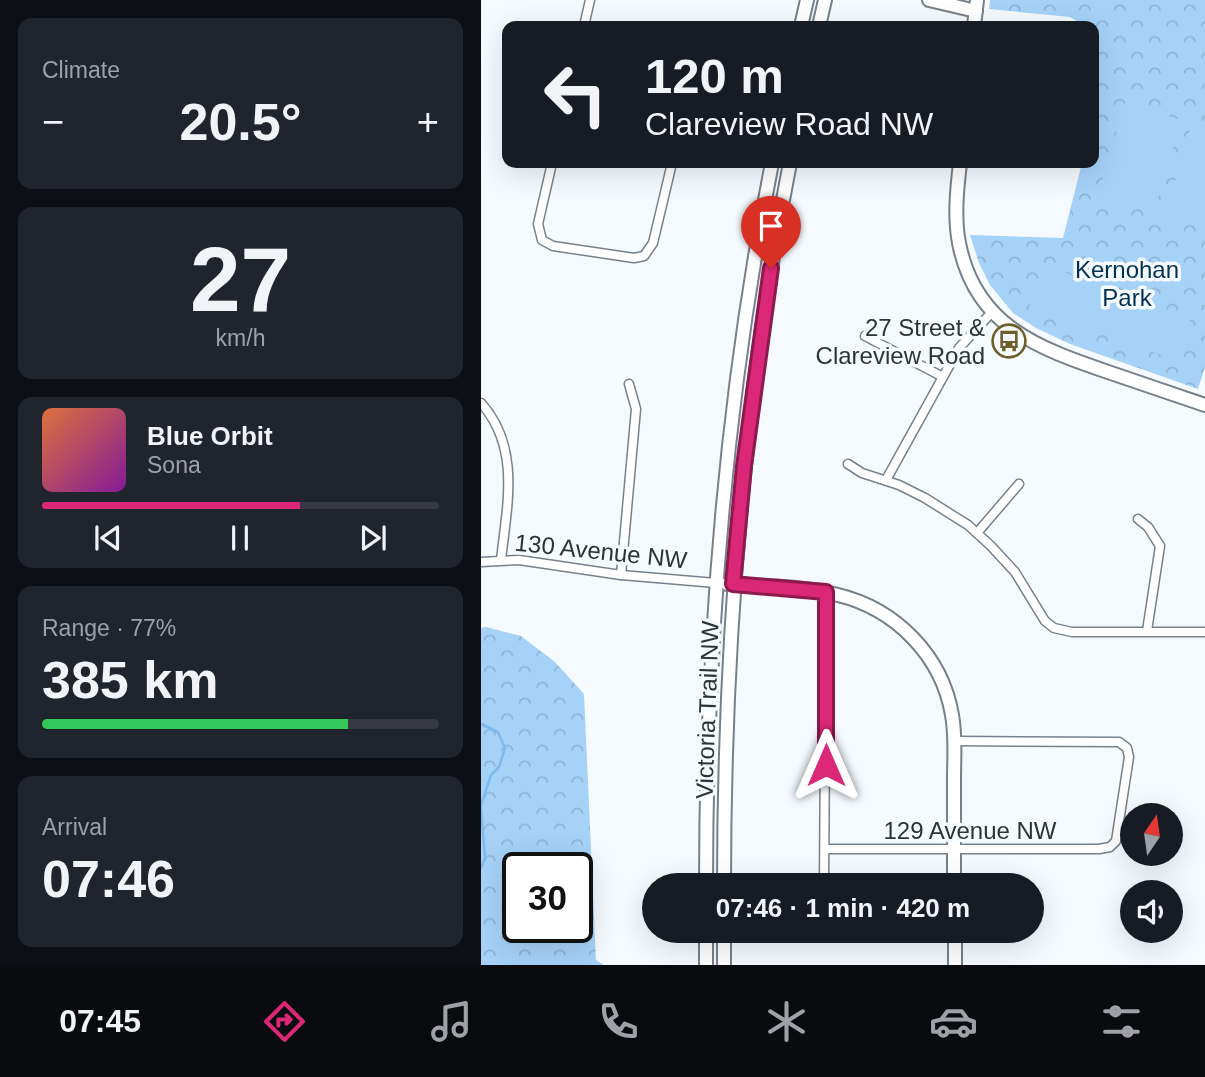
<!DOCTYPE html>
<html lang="en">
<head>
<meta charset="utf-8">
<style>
	:root { --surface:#171b24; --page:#20242c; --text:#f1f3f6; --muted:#9ea1a6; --line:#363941; --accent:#db2777 }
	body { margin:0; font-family:Arial,sans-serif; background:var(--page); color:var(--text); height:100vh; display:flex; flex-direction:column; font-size:26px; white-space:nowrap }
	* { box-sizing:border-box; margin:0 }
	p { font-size:23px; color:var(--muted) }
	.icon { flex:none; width:38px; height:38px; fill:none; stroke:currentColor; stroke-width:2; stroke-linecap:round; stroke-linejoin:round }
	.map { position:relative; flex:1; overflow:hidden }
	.drawer { display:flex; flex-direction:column; gap:18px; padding:18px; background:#0d0f14; width:481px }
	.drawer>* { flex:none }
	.top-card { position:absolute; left:21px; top:21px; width:597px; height:147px; border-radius:14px; box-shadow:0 7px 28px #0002; background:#171b24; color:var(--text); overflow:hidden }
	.needle { width:46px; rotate:13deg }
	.buttons { position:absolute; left:639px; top:803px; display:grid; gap:14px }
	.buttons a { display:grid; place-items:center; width:63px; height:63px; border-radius:50%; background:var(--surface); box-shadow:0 7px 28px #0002; font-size:35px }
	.speed { position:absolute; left:21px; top:852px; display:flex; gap:14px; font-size:35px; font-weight:700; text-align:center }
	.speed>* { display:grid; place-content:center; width:91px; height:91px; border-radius:50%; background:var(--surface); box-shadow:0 7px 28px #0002; line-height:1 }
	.speed .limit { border:4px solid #111; border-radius:10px; background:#fff; color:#111 }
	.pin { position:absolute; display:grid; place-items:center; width:60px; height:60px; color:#fff; margin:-72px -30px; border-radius:50% 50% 50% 0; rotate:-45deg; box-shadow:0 0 7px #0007 }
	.pin .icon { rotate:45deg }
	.me { position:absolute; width:77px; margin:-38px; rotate:0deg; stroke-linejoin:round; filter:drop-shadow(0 0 5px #0008) }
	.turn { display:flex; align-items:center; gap:24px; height:147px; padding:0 28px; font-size:32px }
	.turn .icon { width:91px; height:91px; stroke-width:2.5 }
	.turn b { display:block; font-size:49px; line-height:60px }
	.big { font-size:52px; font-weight:600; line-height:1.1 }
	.drawer .card { flex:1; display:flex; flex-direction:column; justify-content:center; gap:10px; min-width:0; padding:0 24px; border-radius:14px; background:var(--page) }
	.drawer .dial { align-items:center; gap:0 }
	.dial b { font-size:91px; line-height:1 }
	.song { display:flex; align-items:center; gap:21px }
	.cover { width:84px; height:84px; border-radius:10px; background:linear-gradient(135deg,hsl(20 70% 55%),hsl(290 70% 35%)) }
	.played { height:7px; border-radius:4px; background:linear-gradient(90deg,var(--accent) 65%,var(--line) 65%) }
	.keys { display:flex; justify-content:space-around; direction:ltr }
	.heat { display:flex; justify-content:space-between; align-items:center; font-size:38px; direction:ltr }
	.charge { height:10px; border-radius:5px; background:linear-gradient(90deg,#34c759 77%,var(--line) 0) }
	.trip { position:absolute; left:161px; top:873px; width:402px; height:70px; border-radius:35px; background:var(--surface); box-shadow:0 7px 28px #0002; font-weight:600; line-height:70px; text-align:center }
	.dock { display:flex; height:112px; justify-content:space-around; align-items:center; background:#090b0e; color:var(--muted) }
	.dock .icon { width:49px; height:49px }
	.dock .current { color:var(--accent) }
	.dock b { font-size:32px; color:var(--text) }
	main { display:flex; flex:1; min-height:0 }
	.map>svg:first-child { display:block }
	.park { fill:url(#park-crowns); fill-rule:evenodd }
	.garden { fill:#a6d2f8 }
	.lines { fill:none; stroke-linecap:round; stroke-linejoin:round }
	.stream { stroke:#7cbaef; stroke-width:2.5 }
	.street-casing { stroke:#77818b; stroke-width:11 }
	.secondary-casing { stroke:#77818b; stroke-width:16 }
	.street { stroke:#fff; stroke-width:8 }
	.secondary { stroke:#fff; stroke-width:12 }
	.route-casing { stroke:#8e194d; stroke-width:18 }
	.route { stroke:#db2777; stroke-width:12 }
	.labels { text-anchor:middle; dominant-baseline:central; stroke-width:7; stroke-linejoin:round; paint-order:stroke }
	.park-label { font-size:24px; fill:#003052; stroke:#f5fafe }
	.poi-label { font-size:24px; fill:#2f3338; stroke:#f5fafe; text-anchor:end }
	.street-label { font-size:24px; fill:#2f3338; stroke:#f5fafe }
</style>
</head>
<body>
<main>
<section class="drawer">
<div class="card"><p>Climate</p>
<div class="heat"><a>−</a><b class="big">20.5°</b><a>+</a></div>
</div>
<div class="card dial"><b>27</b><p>km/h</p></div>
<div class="card">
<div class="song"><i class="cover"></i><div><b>Blue Orbit</b><p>Sona</p></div></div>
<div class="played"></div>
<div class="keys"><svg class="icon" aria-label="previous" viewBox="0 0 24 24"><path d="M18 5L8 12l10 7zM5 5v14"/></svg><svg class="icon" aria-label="pause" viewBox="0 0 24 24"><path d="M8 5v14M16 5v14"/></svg><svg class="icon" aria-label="next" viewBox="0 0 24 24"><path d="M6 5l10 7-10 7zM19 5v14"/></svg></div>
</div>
<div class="card"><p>Range · 77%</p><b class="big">385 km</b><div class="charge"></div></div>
<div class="card"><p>Arrival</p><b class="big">07:46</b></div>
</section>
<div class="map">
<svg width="724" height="965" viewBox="0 0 724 965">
	<defs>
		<pattern id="park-crowns" width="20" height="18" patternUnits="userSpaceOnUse" patternTransform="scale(1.75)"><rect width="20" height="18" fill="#a6d2f8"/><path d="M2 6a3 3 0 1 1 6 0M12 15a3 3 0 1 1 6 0" fill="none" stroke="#8fb5d5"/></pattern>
	</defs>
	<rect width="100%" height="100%" fill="#f5fafe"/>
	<g class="park">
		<path d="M509,0h215v367l-7,22 -128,-45 -34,-16 -23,-15 -23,-28 -11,-22 -9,-28 93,3 19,-75h11l1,-49 4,-18 -4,-17 -1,-53h-12l-1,-3 -10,-6 -81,-8z"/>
		<path d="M5,627l35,9 34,26 29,32 12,266 8,5h-123v-337zM96,868v60h-59v-60z"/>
	</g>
	<g class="garden">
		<path d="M644,103l56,17 -27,93 -56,-17z"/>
		<path d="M711,123l13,4v101l-40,-12z"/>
		<path d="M564,265l69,26 -16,42 -69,-26z"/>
		<path d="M641,292l69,26 -16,42 -69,-25z"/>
	</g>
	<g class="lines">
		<g class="stream">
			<path d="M0,724l17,8 7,16 -6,19 -8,8 -10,30"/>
			<path d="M0,808l4,50 -4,10"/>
		</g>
		<defs>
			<g id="street">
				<path d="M103,26l6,-26"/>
				<path d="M71,163l-14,61 4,16 11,6 81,12 10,-2 9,-13 19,-80"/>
				<path d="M384,336l78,41"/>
				<path d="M0,403c40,45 26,102 20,157"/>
				<path d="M367,464l14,9 37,12 26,13 43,27 23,21 24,26 30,49 9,7 18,4h133"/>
				<path d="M405,480l73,-132 33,-36"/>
				<path d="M657,519l10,8 12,19 -13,85"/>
				<path d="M496,533l42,-49"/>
				<path d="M0,562l38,-2 102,15 95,8"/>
				<path d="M140,575l15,-166 -7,-25"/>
				<path d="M345,849h273l11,-2 6,-6 13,-84 -2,-9 -8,-6 -165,-1"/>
				<path d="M343,886l2,-294"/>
			</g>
			<g id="secondary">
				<path d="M448,0l47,11"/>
				<path d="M320,26l6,-26"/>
				<path d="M338,26l6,-26"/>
				<path d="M493,26l3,-26"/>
				<path d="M479,163c-3,26 -6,54 -1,80 16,83 79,105 149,129 32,11 65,22 97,33"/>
				<path d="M246,584c37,2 75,2 111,11 58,14 104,61 114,120 4,21 2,43 2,64 0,35 0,71 0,107"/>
				<path d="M225,886c0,-243 19,-485 66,-723"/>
				<path d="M243,886c0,-243 19,-485 66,-723"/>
				<path d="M225,931v34"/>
				<path d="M474,931v34"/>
				<path d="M243,965v-34"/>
			</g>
		</defs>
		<use href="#street" class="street-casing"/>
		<use href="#secondary" class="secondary-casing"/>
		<use href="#street" class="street"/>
		<use href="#secondary" class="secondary"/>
	</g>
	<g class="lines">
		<defs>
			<path id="route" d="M290,268l-27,198 -11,118 93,8v173"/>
		</defs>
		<use href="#route" class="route-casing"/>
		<use href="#route" class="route"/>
	</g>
	<defs>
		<symbol id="bus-ring" viewBox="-11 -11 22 22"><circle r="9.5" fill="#f5fafe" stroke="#6c5f2c" stroke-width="1.5"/><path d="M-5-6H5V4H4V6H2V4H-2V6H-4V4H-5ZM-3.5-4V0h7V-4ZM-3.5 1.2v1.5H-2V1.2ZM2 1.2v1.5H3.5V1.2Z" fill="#6c5f2c"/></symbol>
	</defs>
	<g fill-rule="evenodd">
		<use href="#bus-ring" x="509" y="322" width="38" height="38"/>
	</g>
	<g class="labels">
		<g class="park-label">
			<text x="646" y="269">Kernohan<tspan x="646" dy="28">Park</tspan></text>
		</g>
		<g class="poi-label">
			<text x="504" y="327">27 Street &amp;<tspan x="504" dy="28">Clareview Road</tspan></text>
		</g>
		<g class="street-label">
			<text transform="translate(120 551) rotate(6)">130 Avenue NW</text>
			<text transform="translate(226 710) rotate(-88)">Victoria Trail NW</text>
			<text x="489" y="830">129 Avenue NW</text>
		</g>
	</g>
</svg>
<div class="buttons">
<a><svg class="needle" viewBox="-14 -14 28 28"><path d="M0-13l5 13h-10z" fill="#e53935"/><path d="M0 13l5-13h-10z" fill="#9ea1a6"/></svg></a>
<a><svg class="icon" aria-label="sound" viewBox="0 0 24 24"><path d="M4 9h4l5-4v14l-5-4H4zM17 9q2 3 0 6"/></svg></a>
</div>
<div class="speed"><div class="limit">30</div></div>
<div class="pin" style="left:290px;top:268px;background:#d93025"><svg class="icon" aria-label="arrive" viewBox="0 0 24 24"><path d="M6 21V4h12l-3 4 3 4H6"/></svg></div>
<svg class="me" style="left:345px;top:765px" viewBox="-20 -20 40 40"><path d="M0-17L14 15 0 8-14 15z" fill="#db2777" stroke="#fff" stroke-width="4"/></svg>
<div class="trip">07:46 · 1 min · 420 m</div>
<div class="top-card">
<div class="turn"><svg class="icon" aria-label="left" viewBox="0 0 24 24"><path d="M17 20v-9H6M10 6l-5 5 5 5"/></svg><div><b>120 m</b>Clareview Road NW</div></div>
</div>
</div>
</main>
<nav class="dock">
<b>07:45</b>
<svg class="icon current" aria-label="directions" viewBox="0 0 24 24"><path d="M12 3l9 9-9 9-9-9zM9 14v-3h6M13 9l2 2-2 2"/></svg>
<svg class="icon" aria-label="music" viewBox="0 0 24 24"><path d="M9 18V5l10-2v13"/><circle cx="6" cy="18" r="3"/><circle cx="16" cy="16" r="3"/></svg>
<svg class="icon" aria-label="phone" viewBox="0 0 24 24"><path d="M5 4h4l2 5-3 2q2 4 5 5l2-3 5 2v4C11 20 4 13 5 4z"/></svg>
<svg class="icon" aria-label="climate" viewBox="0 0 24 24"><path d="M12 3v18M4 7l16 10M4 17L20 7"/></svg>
<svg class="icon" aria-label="car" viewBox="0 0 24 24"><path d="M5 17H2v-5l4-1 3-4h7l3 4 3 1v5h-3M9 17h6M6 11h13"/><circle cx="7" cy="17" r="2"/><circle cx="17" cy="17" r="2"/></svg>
<svg class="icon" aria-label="filters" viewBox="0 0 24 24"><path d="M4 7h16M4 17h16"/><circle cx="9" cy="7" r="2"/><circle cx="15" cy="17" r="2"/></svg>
</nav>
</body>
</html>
